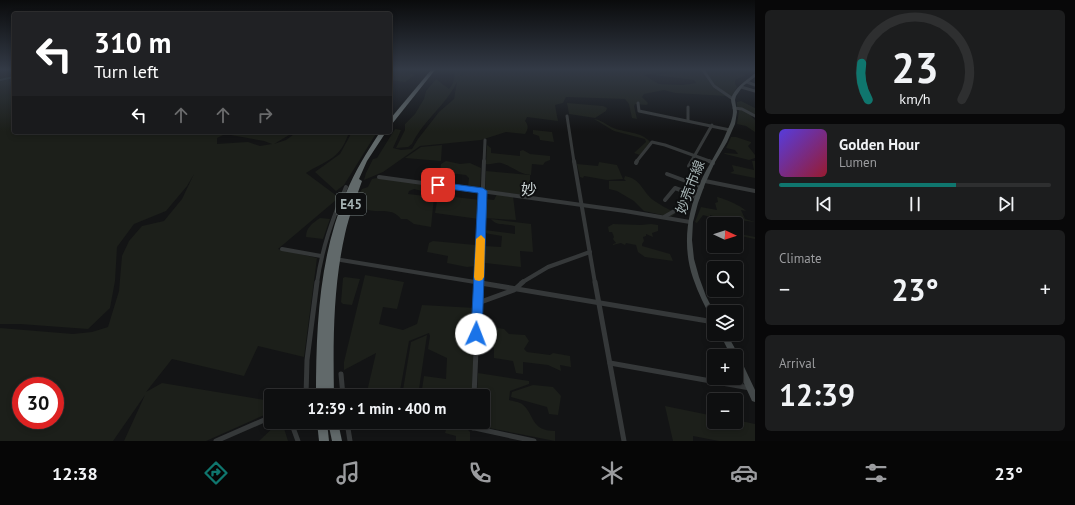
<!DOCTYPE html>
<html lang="en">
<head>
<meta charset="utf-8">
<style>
	:root { --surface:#0e0f10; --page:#1c1d1e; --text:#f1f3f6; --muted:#9b9c9f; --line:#2e2f30; --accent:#0f766e }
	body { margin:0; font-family:"PT Sans","Noto Sans JP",sans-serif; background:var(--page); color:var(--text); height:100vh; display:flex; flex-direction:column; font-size:15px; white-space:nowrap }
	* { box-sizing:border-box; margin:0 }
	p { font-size:13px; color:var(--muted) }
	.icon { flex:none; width:22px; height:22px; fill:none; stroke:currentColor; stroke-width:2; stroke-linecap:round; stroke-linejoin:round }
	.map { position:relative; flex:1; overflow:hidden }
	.details { display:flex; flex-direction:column; gap:10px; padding:10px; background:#080809; width:320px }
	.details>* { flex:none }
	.banner { position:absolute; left:12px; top:12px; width:380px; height:122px; border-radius:4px; box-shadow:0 2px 6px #0003,0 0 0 1px var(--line); background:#202124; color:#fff; overflow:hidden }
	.needle { width:26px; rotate:94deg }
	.fabs { position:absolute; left:707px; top:217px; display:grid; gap:8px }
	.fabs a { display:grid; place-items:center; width:36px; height:36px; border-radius:4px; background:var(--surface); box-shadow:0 2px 6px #0003,0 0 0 1px var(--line); font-size:20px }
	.speed { position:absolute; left:12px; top:377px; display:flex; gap:8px; font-size:20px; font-weight:700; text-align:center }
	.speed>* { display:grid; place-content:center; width:52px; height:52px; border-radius:50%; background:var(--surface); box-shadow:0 2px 6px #0003,0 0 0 1px var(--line); line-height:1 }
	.speed .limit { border:6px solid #d22; background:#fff; color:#111 }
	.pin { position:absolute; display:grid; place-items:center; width:34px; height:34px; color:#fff; margin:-17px; border-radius:8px; box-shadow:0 2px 6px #0006 }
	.me { position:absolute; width:44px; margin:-22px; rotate:2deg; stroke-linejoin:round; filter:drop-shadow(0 0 3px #0008) }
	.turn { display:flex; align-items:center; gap:14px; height:84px; padding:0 16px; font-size:18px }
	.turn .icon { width:52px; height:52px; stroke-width:2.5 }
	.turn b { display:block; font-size:28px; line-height:34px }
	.lanes { display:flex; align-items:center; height:38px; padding:0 16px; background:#0003; justify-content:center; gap:20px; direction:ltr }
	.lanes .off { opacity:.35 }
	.big { font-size:30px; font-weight:600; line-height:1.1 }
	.details .tile { flex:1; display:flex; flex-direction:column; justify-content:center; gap:6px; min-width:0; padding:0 14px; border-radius:6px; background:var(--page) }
	.details .dial { align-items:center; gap:0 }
	.dial svg { height:104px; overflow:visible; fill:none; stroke:var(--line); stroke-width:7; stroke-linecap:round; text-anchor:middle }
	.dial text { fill:var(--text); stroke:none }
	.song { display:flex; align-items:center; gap:12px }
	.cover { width:48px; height:48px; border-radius:6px; background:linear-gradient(135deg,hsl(250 70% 55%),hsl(350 70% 35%)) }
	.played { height:4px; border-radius:2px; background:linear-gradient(90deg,var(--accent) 65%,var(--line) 65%) }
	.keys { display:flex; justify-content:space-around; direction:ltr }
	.heat { display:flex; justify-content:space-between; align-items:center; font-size:22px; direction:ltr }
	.trip { position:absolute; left:264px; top:389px; width:226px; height:40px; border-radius:4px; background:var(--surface); box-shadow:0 2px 6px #0003,0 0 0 1px var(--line); font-weight:600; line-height:40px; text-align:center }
	.tabs { display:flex; height:64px; justify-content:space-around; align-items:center; background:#060606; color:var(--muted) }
	.tabs .icon { width:28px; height:28px }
	.tabs .on { color:var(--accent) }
	.tabs b { font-size:18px; color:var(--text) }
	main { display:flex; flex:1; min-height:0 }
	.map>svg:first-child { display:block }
	.green { fill:#1c1f1a; fill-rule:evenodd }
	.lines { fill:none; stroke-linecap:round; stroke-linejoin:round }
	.river { fill:#2b3735; fill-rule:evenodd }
	.street-far2 { stroke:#353839; stroke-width:3 }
	.street-far1 { stroke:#353839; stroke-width:4 }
	.street { stroke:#353839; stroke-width:5 }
	.secondary { fill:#434849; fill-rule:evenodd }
	.highway { fill:#61696a; fill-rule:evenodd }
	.route { fill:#1a73e8; stroke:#114b97 }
	.slow { fill:#f59e0b }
	.labels { text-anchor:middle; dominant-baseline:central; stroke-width:4; stroke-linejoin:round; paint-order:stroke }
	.shield { fill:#0e0f10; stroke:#788283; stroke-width:1 }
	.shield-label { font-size:13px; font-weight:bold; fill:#a6b3b4 }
	.street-label { font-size:14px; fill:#a6b3b4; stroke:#0e0f10 }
	.quarter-label { font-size:16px; fill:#c6cfd0; stroke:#0e0f10 }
</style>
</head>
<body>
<main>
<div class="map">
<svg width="755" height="441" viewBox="0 0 755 441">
	<rect width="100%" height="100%" fill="#131415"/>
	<g class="green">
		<path d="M0,70h14v62h280l-20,12 12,-4 11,-8h52c-9,28 -21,27 -43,41l31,23 -1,4 -58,49 39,9 -13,99 -46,-11 -14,30 -72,-17 -26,33 16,-9 109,18v11l-65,29h-82l21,-46 -32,46h-113v-113l73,6 19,-2 16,-5 11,-36 3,-35 7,-15 13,-15 22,-5 18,-22 12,-25 -7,12 -21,25 -32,13 -17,23 -2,34 -5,27 -22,21 -68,-5h-20zM225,134l39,7 8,3 -12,2 -12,-4 -31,2v-6zM21,386h34v34h-34z"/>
		<path d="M390,70h12l13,5 -10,7 -15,-2z"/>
		<path d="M453,70h14l-7,6 9,-6h191l2,2 -18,3 15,9 24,1 13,-2 -2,-3 -41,-5 21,-2 -4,-3h31l12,17 13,9 -51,-3 -11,-3 -20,4 -2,3 6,6 -1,2 -12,-1 -1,2 3,13 -5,-1 -3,-14 -4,-5 -59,-2 -3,6 -8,2 3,16 -31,-4 -2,4c4,4 3,9 0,13l-19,-2 -25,8 -61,6 -37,26 -19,8 2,-7 7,-14 4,-1 18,-29 6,1 -8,18 8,2 11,-1 6,-10 21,-27 15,-13 3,-17c-11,23 -34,39 -45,62l-4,3 -12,1 9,-18v-6l10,-10 9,-15 2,-8 10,-12 13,10c5,-6 7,-12 4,-19z"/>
		<path d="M703,70h29l14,5 -11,5v4l2,3 -5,9c-13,-1 -22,-17 -29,-26z"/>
		<path d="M741,101l14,7v8h-4l4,4v12l-9,-6 -9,-2 2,-14 -2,-4v-4z"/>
		<path d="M567,103l36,3 4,2 -1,3 -11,7 -26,-4z"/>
		<path d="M594,119c7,1 12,5 17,8 13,6 30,4 39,15l-10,13 -6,-2 12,-11 -1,-3 -31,-8z"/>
		<path d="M533,130l19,2 2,10 -14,-2 -1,-4 -6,-2z"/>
		<path d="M352,132h25l-33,53 -8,6 -21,-19 25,-18z"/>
		<path d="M731,137h5l15,5v1l-3,3 7,9v3l-6,2 -24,-6 -1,-1 14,1 -3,-4 -9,-2z"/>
		<path d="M442,145l-1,16 -36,-3 16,-11z"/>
		<path d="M487,145l4,3v5l29,3v-5l3,-1 7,4 20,2v4l-5,2 -2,3 -11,-1 -1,11c-12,-1 -19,-9 -30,-12 -5,-1 -9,2 -15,1z"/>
		<path d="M446,161l14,3 10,-1 11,5 -1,21 -12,-2 1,-9 -3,-3 -26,-3 1,-8z"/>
		<path d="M752,161h3v17l-25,-5 4,-2 -2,-6 22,5z"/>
		<path d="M599,162l18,3 6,14 -16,1 -23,-4 -1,2 -3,-1 -3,-13 21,2z"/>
		<path d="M486,171l44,4v21l-45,-6z"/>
		<path d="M625,176c16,3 17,15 28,24 7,5 15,9 23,13l-5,4 -27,-6 -10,-10 -17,-10 -8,-2v-8h17l-2,-2z"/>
		<path d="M377,178l52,7 -1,3 -6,3 -8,-2 -5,2 -1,3 26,3 -3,30 -17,-3 -7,-5h-6c-8,-10 -15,-7 -26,-8 -6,0 -12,-3 -18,-5l2,-12 3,-5 6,-2 4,-8z"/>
		<path d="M497,194l16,2 3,24 -32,-2v-19l10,1z"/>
		<path d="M438,195l42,5 -1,19 -44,-6z"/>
		<path d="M717,197c6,1 25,9 29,14l-5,-1 4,9 10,3 -17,-2 -1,3 3,11 15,3v2l-19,-4v-11h-6l-7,-7 -3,1 -10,-3v2l-7,-2 -6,8 -2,-1 6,-15 16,3 -2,-7 3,-1z"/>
		<path d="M320,218l10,1 -7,20 -17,-2c0,-10 7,-14 14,-19z"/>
		<path d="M491,219l40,5 2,28 -13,-1 1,16 -36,-4 -1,-2v-15l17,1 1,-11 -18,-3 1,-3 30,4v-8c-9,-3 -18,1 -24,-7z"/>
		<path d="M613,224l28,1 10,-1 7,1v6l-6,2 1,4 -7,-3v2l-3,1 1,4 -2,3v2l28,8 3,7 -28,-4 -7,-5 -2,-7 -10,-2 -1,2 -4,-2 -8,2v-1l3,-1 -3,-4 1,-2 -2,-5h-3l-1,-5z"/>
		<path d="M433,241l42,4 -1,13 3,1 -1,7 -9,1 -20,-4 1,-7 -21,-4 2,-9z"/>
		<path d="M365,275l39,7 -7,27 -14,-2 -4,17 24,6 14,-6 5,-19 53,3 -3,88h-51l3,-20 22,3 1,-21 -19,-9 2,-13 -1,-3 -20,8 -10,55h-33l10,-43 -32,17v-8z"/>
		<path d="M345,277l15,2 -8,26 -9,-1 -2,-2 2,-24z"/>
		<path d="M485,326l19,3 5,5 16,1 4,6 -5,8 3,3 23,3 3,-2 17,3 1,11 -11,-2 1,6 -13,-6 -25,-3v12l-7,-1 -3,-12 -19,-3v-10l-5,-5 -9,-4v-12z"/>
		<path d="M427,335l-9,61h-16l9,-54z"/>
		<path d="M478,373l51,8v3l-19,7 -1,9c4,1 10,2 13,4 13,10 8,27 33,27v10l-76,-15 -3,-4h7v-26h-6z"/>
		<path d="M533,385l20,2 8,9 -3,19 -9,-1 -2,-7 -36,-10 1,-5z"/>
		<path d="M665,406l49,10v6h22v-2l19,4v17h-36l-26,-5v5h-20z"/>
		<path d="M279,422h3l6,19h-29z"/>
		<path d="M447,426l21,4 2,2v9h-14v-5l-11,-3z"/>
	</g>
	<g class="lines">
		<path class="river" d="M14,76v2l-14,3v-2z"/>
		<g class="street-far2">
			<path d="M703,70l11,16 19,13"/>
			<path d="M747,82l8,3"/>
			<path d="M741,87l14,4"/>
			<path d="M638,103l1,8 91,19"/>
			<path d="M688,107v13"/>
			<path d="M734,108l8,1 13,7"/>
			<path d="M567,116l7,46"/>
			<path d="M484,162l1,-22"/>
			<path d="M636,162l16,-20 13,3 47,17"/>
			<path d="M691,162l21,-37"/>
		</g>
		<g class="street-far1">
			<path d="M574,161l21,122"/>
			<path d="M709,161l4,2"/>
			<path d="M636,163l1,-2"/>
			<path d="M689,166l3,-5"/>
			<path d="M667,174l35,13"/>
			<path d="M379,177l246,34 65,11"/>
			<path d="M705,181l50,10"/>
			<path d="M665,200l10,-12 19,7"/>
			<path d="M664,217l19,-11 11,-11 4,2"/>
			<path d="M282,249l39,7"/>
			<path d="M341,260l140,23"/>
			<path d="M317,283c5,-35 15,-63 29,-96"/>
			<path d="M479,283l5,-122"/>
			<path d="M521,283l27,-16 42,-15"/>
		</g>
		<g class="street">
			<path d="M475,282l239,40"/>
			<path d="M595,282l29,159"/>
			<path d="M478,303l36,-13 9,-8"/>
			<path d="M610,363l140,25"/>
			<path d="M341,374l2,22"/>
			<path d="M306,396l1,-36 10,-78"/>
			<path d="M474,396l5,-114"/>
			<path d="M291,422l7,19"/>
			<path d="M347,422l3,19"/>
			<path d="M447,422l87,19"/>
			<path d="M473,422v6"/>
			<path d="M216,441l55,-24"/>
		</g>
		<g class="secondary">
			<path d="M754,74h1v3l-12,9 -7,10 -1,4 2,12 -2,12 -8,18 -12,20 -10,22 -7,19 -5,19 -1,18 2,19 5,18 7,19 8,16v9l-2,-1c-7,-14 -14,-27 -19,-42 -11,-32 -6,-65 7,-95 8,-18 20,-34 27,-52 3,-6 6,-13 6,-20 0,-4 -2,-8 -2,-12 3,-11 15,-18 23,-25z"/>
			<path d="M720,334h7l11,20 17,36v12l-3,-1 -16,-35v-10h-5z"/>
		</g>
		<g class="highway">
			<path d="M431,70h4l-43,54 -2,1v-6z"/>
			<path d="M380,132h6l-19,29 -8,18 3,2c-6,17 -13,35 -17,53 -12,53 -12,108 -11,162h-18c0,-69 3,-139 30,-203 9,-22 21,-41 34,-61z"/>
			<path d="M317,422h10l2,19h-10z"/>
			<path d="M328,422h10l4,19h-10z"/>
		</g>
	</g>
	<linearGradient id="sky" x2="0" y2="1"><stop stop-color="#0a0b0c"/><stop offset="0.53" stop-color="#333a46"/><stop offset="1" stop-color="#333a46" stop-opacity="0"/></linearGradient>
	<rect width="755" height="131" fill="url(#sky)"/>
	<path class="route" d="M438,182l45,6 4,3 -5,143 -2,3 -4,2 -4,-2 -1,-3 7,-141 -43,-6 -1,-2 1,-2z"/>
	<path class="slow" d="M481,235l4,4 -1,38 -2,3 -3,1 -4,-1 -1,-3 2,-38z"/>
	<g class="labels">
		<rect class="shield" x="336" y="193" width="30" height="22" rx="3"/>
		<g class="shield-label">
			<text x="351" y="204">E45</text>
		</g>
		<g class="street-label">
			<text transform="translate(690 187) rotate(-69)">妙売市線</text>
		</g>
		<g class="quarter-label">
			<text x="529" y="189">妙</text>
		</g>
	</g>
</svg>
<div class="fabs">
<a><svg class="needle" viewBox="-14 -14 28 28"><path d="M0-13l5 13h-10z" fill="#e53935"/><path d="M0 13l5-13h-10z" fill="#9b9c9f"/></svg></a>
<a><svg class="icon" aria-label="search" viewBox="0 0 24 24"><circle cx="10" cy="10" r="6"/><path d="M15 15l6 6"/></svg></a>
<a><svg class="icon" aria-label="layers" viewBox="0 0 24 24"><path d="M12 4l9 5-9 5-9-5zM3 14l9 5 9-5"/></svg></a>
<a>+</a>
<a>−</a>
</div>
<div class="speed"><div class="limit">30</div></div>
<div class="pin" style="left:438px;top:185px;background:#d93025"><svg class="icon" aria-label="arrive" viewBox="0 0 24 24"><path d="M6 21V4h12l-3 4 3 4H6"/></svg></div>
<svg class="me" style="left:476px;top:334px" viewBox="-20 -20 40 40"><circle r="19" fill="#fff"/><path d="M0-13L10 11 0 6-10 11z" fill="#1a73e8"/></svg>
<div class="trip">12:39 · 1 min · 400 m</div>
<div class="banner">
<div class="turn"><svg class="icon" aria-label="left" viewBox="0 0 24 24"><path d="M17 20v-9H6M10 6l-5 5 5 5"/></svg><div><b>310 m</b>Turn left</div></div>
<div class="lanes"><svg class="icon" aria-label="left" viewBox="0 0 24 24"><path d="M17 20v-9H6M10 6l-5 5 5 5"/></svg><svg class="icon off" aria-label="ahead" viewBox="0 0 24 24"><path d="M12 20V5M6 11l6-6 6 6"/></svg><svg class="icon off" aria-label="ahead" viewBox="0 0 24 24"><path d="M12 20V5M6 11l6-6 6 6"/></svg><svg class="icon off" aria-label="right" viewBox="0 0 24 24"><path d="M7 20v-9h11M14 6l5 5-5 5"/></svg></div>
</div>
</div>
<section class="details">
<div class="tile dial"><svg viewBox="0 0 100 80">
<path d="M14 69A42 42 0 1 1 86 69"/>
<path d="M14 69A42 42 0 0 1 9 41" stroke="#0f766e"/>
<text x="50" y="56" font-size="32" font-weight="700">23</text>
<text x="50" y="72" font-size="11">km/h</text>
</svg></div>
<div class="tile">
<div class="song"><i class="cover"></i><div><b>Golden Hour</b><p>Lumen</p></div></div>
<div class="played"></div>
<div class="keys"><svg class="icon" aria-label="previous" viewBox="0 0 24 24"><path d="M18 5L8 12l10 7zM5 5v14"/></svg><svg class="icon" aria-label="pause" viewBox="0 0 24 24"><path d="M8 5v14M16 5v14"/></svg><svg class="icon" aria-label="next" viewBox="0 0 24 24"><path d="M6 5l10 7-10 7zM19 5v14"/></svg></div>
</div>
<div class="tile"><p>Climate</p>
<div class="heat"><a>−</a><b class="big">23°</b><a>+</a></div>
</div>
<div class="tile"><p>Arrival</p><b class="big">12:39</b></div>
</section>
</main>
<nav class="tabs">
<b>12:38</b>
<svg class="icon on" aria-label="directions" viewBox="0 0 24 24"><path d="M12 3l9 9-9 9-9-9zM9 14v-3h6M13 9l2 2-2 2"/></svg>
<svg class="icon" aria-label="music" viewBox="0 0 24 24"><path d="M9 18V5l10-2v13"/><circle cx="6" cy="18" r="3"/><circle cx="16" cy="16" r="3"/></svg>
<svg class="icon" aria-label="phone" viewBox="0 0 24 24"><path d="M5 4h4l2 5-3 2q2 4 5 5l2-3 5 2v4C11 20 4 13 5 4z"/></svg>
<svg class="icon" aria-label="climate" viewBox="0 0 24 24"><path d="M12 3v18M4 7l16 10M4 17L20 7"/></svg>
<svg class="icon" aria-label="car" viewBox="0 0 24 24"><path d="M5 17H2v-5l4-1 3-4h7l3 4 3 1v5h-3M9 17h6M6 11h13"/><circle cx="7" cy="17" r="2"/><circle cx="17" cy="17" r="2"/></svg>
<svg class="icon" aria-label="filters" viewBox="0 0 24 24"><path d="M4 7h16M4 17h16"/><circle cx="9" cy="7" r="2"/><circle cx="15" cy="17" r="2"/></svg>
<b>23°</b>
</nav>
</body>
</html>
